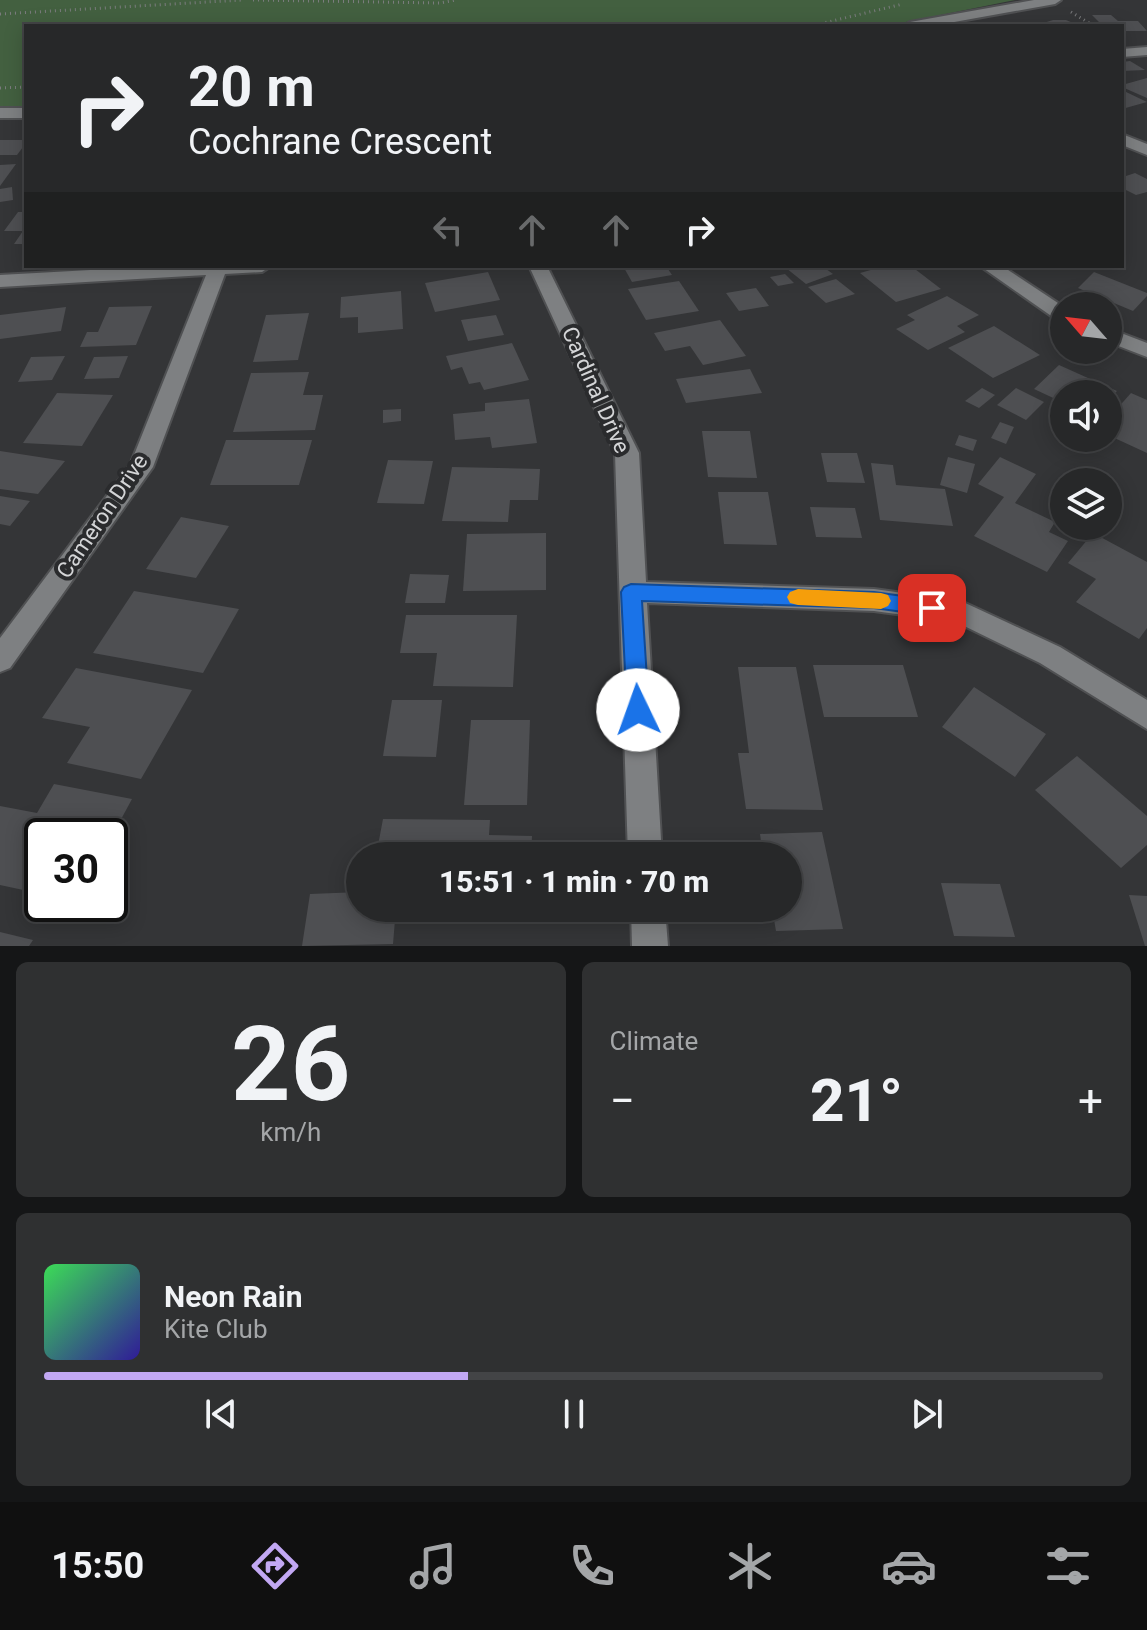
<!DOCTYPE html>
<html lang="en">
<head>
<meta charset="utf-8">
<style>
	:root { --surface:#272829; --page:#2f3031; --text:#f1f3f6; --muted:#a4a6a8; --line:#434446; --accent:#c2a8f3 }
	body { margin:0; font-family:Roboto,sans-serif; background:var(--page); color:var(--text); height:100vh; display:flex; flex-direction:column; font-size:30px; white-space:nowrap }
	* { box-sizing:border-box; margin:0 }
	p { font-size:26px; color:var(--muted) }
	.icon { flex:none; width:44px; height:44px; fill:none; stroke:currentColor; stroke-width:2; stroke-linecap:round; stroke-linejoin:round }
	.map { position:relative; height:946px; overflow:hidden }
	.details { display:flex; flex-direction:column; gap:16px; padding:16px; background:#151617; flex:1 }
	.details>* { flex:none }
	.top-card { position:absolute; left:24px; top:24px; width:1100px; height:244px; border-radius:0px; box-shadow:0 4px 20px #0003,0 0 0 2px var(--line); background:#272829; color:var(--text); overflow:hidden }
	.needle { width:52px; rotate:298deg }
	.fabs { position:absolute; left:1050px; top:292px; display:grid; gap:16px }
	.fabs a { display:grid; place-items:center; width:72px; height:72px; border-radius:50%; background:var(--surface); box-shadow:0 4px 20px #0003,0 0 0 2px var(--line); font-size:40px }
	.speed { position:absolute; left:24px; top:818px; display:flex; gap:16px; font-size:40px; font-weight:700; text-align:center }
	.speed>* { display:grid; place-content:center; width:104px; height:104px; border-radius:50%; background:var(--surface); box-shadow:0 4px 20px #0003,0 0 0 2px var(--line); line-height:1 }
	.speed .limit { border:4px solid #111; border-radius:12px; background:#fff; color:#111 }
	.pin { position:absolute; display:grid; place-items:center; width:68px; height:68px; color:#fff; margin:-34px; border-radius:16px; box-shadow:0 4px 12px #0006 }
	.me { position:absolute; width:88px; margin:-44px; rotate:357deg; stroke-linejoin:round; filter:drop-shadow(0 0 6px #0008) }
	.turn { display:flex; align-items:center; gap:28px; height:168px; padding:0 32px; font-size:36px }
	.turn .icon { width:104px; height:104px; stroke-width:2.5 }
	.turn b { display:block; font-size:56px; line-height:68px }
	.lanes { display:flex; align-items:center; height:76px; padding:0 32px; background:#0003; justify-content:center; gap:40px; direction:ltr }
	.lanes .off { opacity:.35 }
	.big { font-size:60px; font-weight:800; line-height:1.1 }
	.details .widget { flex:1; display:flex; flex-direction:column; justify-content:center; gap:12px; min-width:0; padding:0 28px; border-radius:12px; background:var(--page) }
	.details .dial { align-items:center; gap:0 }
	.dial b { font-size:104px; line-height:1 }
	.song { display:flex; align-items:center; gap:24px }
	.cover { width:96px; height:96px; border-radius:12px; background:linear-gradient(135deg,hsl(130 70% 55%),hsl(250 70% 35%)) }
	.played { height:8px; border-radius:4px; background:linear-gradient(90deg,var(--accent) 40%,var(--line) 40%) }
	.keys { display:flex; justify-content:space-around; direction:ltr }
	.heat { display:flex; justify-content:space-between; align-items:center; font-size:44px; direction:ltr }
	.details .tiles { flex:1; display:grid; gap:16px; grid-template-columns:1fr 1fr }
	.widget:last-child { grid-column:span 2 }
	.trip { position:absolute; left:346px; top:842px; width:456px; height:80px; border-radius:40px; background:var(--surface); box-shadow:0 4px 20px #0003,0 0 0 2px var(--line); font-weight:800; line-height:80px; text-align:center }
	.tab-bar { display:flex; height:128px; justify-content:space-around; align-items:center; background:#101010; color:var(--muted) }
	.tab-bar .icon { width:56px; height:56px }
	.tab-bar .current { color:var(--accent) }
	.tab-bar b { font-size:36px; color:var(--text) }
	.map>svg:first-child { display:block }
	.green { fill:#436040 }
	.building { fill:#4e4f52 }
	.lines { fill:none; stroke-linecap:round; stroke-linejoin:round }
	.minor-casing { stroke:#505153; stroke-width:4 }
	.path { stroke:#7b7c7e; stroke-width:3; stroke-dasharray:1 4; stroke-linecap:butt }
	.minor { fill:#7e8082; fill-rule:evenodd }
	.route { fill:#1a73e8; stroke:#114b97; stroke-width:2 }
	.slow { fill:#f59e0b }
	.labels { text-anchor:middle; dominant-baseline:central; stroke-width:8; stroke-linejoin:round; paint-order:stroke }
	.street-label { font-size:22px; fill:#d4d5d7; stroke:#2a2b2d }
</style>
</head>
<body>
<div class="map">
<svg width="1147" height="946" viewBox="0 0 1147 946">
	<rect width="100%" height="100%" fill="#343537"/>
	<path class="green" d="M0,0h1015l-129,26h-860v83h-26z"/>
	<g class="building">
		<path d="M1092,15h19l7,6h20l9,10h-25v-5h-19z"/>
		<path d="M1053,20h13l14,6h-46z"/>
		<path d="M1130,61l15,9 -23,1v-9z"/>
		<path d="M1147,78v20l-25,-11v-2z"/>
		<path d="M1122,91h2l23,11 -25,7z"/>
		<path d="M0,140h26v3l-9,12h-17z"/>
		<path d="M16,164l-16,22v-21z"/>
		<path d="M1122,173l4,3 9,-3 12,6v13l-11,3 -14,-7z"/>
		<path d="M12,187l1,13 -13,2v-13z"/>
		<path d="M18,212h8v32h-12l9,-13h-19z"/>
		<path d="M623,266h43l6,9 -40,7z"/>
		<path d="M792,266h30l11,8 -27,10 -20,-16z"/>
		<path d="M885,266h26l30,23 -45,13 -36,-29z"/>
		<path d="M488,272l12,28 -65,12 -10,-29z"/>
		<path d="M1094,272l53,21v3l-14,15 -55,-23z"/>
		<path d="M785,274l9,9 -16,3 -8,-9z"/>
		<path d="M836,279l19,15 -29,9 -18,-16z"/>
		<path d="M679,281l20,30 -53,9 -18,-31z"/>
		<path d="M756,288l13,18 -30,5 -13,-18z"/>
		<path d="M401,291l2,38 -45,4v-16l-18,1 1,-21z"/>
		<path d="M947,296l32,19 -22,11 8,6 -37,18 -32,-21 19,-9 -8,-5z"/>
		<path d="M152,306l-16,39 -56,2 7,-15h11l11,-25z"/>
		<path d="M66,307l-5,24 -61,8v-24z"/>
		<path d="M309,313l-11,47 -45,2 13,-47z"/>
		<path d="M496,315l8,20 -36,6 -7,-21z"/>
		<path d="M720,320l26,36 -43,9 -13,-19 -25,5 -11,-18z"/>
		<path d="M994,326l46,29 -47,23 -45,-30z"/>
		<path d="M512,343l17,37 -45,10 -4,-8 -11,2 -7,-17 -11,3 -5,-14z"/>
		<path d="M65,356l-13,24 -34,2 13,-25z"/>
		<path d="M128,356l-9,22 -35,1 10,-22z"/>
		<path d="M1059,365l58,26 -9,9v-6h-44v9l-30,-14z"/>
		<path d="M750,369l12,24 -76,10 -10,-24z"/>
		<path d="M309,372l-6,23h20l-8,35 -82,2 18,-59z"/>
		<path d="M982,388l13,7 -16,13 -14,-7z"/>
		<path d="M1016,388l28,14 -18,18 -29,-15z"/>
		<path d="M57,393l56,2 -31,51 -59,-3z"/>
		<path d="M1131,393l16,7v53l-39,-18v-16z"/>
		<path d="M529,399l8,44 -45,5 -2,-11 -35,3 -2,-26 32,-3v-8z"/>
		<path d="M401,409v12l-18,2v-13z"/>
		<path d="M1000,422l14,5 -8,17 -15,-6z"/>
		<path d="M702,431h48l7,47 -49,-1z"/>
		<path d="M959,435l18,5 -4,11 -18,-6z"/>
		<path d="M226,440h86l-13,45h-89z"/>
		<path d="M0,451l65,10 -27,33 -38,-5z"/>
		<path d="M821,453h36l8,30 -38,-1z"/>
		<path d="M948,457l27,7 -8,29 -27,-8z"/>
		<path d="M1000,457l36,17 -21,29 40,19 -6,10 19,9 -21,31 -73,-36 30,-39 -26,-13z"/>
		<path d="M388,460l45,1 -9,43 -47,-1z"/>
		<path d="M871,463l22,2 3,20 49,4 8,37 -73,-6z"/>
		<path d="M452,467l88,2 -2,31h-28l-2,22 -66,-1z"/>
		<path d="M718,492h50l9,53 -53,-1z"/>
		<path d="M0,496l30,5 -20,25 -10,-2z"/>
		<path d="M810,507l45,1 7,30 -46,-1z"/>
		<path d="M181,517l48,9 -33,52 -50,-9z"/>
		<path d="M546,533v57l-83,1 4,-57z"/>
		<path d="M1093,533l54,29v66l-8,11 -63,-37 20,-23 -28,-16z"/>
		<path d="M410,574l39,1 -4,28h-40z"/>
		<path d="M134,591l105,18 -36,64 -110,-20z"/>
		<path d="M406,615h111l-4,72 -80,-1 4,-33h-37z"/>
		<path d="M813,665h90l15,52h-94z"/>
		<path d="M738,667h58l27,143 -77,-1 -8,-56h11z"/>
		<path d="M76,668l116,22 -51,89 -74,-16 23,-36 -48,-9z"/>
		<path d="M974,687l72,47 -31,43 -73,-50z"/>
		<path d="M392,700h50l-6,57 -53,-1z"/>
		<path d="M471,720h59l-3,85h-63z"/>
		<path d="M1077,756l70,60v29l-26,23 -86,-78z"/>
		<path d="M54,784l78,15 -20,37h-70v58l-42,-9v-79l37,7z"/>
		<path d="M383,819l107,1 -1,15 43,1 -1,20h-155z"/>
		<path d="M822,832l21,97 -67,2 -4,-23h16v-52h-25l-3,-22z"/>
		<path d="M941,883l59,1 15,53 -61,-1z"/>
		<path d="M360,892v16h36l-3,36 -91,2 8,-52z"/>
		<path d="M1129,895l18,1v50h-2z"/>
		<path d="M0,932l33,8 -4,6h-29z"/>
	</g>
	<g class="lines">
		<defs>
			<g id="minor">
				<path d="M1034,0h27l-6,4 -123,22h-29l7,-4z"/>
				<path d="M1147,47v8l-25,2v-8z"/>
				<rect x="0" y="108" width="26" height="10"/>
				<path d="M1122,134l25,10v11l-25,-10z"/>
				<path d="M162,266h109l-9,6 -37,2 -72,193 -143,201 -10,4v-34l130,-173 76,-190 -206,12v-12z"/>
				<path d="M529,266h18l92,187 7,129 228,7 87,12 99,46 87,53v29l-107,-66 -84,-41 -82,-11 -227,-8 15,253h-34l-13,-403z"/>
				<path d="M980,266h22l62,41v15l-7,-2z"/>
				<path d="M1108,328l39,15v14l-39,-15z"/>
				<path d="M631,908h34l3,38h-36z"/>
			</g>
		</defs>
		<use href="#minor" class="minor-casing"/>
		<g class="path">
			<path d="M253,0l187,3 16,-3"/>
			<path d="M1071,12l23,14"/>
			<path d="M0,14l242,-14"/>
			<path d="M811,26l92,-22"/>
			<path d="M0,88l26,-1"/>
		</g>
		<use href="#minor" class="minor"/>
	</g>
	<path class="route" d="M631,584l243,8 58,8 7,2 3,6 -3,6 -7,2 -58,-8 -232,-7 7,109 -3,6 -8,3 -8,-3 -3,-6 -6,-118 3,-5z"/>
	<path class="slow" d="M798,589l83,4 7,2 3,6 -3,5 -7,3 -83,-4 -8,-2 -3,-6 3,-5z"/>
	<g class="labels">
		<g class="street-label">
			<text transform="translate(596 390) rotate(66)">Cardinal Drive</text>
			<text transform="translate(102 516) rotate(-56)">Cameron Drive</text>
		</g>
	</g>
</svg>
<div class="fabs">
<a><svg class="needle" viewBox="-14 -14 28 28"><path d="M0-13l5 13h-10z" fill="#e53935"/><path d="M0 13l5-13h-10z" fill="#a4a6a8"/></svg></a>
<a><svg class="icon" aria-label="sound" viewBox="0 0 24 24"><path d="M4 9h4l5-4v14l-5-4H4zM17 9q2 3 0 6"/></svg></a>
<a><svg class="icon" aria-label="layers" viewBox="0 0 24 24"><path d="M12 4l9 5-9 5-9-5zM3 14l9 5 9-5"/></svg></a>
</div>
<div class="speed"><div class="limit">30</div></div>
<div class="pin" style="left:932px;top:608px;background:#d93025"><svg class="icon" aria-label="arrive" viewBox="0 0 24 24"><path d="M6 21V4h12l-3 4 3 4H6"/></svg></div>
<svg class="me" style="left:638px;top:710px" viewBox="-20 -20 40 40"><circle r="19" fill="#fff"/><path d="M0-13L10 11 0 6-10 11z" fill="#1a73e8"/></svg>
<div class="trip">15:51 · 1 min · 70 m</div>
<div class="top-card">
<div class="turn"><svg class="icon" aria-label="right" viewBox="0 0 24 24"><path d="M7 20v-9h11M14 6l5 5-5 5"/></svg><div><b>20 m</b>Cochrane Crescent</div></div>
<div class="lanes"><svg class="icon off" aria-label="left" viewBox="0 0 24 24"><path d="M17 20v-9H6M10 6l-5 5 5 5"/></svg><svg class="icon off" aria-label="ahead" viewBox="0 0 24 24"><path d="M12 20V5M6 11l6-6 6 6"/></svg><svg class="icon off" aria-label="ahead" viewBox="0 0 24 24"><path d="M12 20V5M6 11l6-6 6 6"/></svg><svg class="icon" aria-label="right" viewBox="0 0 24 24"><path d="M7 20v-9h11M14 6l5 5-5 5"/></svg></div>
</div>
</div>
<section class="details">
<div class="tiles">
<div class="widget dial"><b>26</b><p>km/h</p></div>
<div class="widget"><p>Climate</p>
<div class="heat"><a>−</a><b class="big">21°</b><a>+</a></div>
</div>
<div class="widget">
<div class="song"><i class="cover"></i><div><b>Neon Rain</b><p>Kite Club</p></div></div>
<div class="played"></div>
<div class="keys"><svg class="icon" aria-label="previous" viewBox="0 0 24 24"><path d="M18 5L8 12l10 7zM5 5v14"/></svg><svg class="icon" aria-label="pause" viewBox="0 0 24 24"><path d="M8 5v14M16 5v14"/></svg><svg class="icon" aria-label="next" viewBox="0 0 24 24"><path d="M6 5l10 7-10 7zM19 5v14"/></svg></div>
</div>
</div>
</section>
<nav class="tab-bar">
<b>15:50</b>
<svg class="icon current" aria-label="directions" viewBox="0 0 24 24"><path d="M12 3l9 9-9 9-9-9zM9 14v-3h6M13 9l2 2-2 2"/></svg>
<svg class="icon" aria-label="music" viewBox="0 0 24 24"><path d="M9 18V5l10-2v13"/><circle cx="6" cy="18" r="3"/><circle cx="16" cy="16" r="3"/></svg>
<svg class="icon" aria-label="phone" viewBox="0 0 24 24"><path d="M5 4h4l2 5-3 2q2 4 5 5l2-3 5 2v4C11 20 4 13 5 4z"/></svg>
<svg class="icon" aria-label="climate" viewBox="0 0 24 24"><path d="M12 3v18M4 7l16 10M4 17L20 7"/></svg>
<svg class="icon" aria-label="car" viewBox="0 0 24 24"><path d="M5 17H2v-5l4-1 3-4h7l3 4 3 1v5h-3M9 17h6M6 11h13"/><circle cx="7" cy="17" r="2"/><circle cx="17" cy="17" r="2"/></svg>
<svg class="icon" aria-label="filters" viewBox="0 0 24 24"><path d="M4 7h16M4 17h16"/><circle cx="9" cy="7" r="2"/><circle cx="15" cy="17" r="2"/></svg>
</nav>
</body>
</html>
